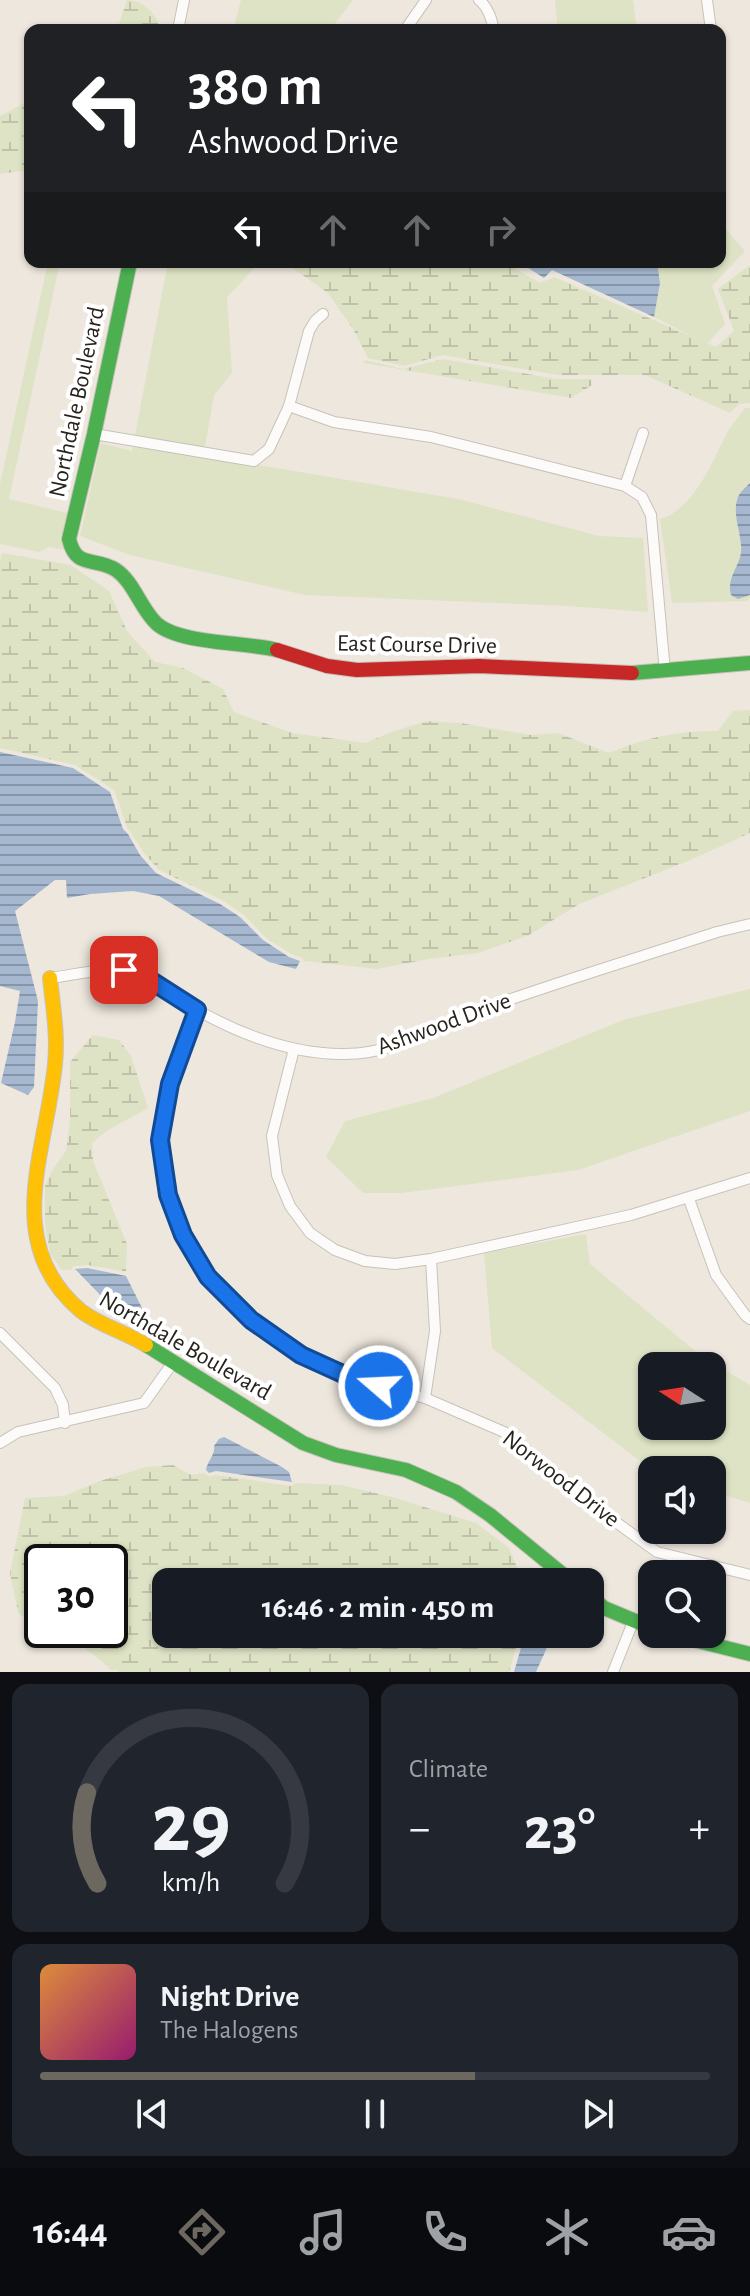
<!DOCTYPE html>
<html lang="en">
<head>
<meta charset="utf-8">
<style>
	:root { --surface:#171b24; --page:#20242c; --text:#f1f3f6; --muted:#9ea1a6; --line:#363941; --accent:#6c6860 }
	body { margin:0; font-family:"Alegreya Sans",sans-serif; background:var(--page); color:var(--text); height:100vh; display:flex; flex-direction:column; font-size:30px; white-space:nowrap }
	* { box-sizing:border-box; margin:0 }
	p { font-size:26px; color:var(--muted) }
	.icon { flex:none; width:44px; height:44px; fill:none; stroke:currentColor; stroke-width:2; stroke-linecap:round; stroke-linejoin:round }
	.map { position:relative; height:1672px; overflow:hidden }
	.panel { display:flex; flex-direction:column; gap:12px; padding:12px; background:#0d0f14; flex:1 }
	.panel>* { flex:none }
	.hud { position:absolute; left:24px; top:24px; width:702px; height:244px; border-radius:16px; box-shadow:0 2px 6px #0004; background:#202124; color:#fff; overflow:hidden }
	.needle { width:52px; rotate:282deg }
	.buttons { position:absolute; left:638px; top:1352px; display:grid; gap:16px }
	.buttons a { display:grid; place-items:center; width:88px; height:88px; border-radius:16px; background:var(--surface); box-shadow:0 2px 6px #0004; font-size:40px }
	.speed { position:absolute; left:24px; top:1544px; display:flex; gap:16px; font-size:40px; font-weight:700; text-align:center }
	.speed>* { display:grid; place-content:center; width:104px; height:104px; border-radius:50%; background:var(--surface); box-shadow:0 2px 6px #0004; line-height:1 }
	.speed .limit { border:4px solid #111; border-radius:12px; background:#fff; color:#111 }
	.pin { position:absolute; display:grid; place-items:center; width:68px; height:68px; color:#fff; margin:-34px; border-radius:16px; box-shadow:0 4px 12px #0006 }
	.me { position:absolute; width:88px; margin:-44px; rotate:289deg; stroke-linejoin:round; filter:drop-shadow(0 0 6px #0008) }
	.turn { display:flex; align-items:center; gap:28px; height:168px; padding:0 32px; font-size:36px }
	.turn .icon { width:104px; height:104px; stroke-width:2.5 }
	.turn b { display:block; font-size:56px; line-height:68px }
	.lanes { display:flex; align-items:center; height:76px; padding:0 32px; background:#0003; justify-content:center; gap:40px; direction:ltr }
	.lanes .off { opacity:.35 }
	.big { font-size:60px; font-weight:700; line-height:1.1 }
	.panel .widget { flex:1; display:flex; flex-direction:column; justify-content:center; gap:12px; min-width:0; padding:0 28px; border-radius:16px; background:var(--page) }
	.panel .dial { align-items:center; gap:0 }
	.dial svg { height:208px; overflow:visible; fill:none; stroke:var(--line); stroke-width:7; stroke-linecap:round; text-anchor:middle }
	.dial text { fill:var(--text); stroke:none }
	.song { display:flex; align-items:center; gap:24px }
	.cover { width:96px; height:96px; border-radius:12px; background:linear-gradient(135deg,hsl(30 70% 55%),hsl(320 70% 35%)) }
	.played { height:8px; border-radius:4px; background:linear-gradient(90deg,var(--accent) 65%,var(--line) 65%) }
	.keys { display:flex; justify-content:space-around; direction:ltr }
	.heat { display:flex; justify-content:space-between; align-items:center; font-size:44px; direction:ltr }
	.panel .tiles { flex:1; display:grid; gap:12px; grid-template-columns:1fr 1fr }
	.widget:last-child { grid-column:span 2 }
	.trip { position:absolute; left:152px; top:1568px; width:452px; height:80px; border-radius:16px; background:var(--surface); box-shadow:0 2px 6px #0004; font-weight:700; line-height:80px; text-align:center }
	.menu { display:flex; height:128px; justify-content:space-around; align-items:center; background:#090b0e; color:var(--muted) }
	.menu .icon { width:56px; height:56px }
	.menu .on { color:var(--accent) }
	.menu b { font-size:36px; color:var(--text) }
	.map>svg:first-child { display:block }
	.green { fill:#dfe3c5; fill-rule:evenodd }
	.wetland { fill:url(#wetland-marsh); fill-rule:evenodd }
	.water { fill:url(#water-rules) }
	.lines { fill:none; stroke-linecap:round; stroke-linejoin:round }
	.street-casing { stroke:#c7c2ba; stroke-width:12 }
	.fast-casing { stroke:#c7c2ba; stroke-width:16 }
	.slow-casing { stroke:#c7c2ba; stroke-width:16 }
	.jam-casing { stroke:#c7c2ba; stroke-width:16 }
	.street { stroke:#fcfbfa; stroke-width:10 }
	.fast { stroke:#4caf50; stroke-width:14 }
	.slow { stroke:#ffc107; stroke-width:14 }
	.jam { stroke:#c62828; stroke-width:14 }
	.route-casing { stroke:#114b97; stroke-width:20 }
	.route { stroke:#1a73e8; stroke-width:14 }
	.labels { text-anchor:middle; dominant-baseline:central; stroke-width:8; stroke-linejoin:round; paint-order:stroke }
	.street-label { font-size:24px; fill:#27231d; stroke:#fff }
</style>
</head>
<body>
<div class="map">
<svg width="750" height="1672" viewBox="0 0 750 1672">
	<defs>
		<pattern id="wetland-marsh" width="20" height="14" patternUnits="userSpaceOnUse" patternTransform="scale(2)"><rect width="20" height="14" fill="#dfe3c5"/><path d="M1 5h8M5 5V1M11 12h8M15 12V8" fill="none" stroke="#bfc2a9"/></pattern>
		<pattern id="water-rules" width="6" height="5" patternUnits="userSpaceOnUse" patternTransform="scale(2)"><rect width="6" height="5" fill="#a5b8d0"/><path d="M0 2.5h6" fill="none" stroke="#8695a8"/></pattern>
	</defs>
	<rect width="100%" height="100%" fill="#ede7dd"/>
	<g class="green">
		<path d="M241,0h112l-23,30h-97z"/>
		<path d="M555,0h78l4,30h-79z"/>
		<path d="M720,223l25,28 -33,35 13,38 -18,20 -53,-27 -102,-47 -8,8 -25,-16h201z"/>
		<path d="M48,262h12l-51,237 62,15 -5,36 -17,-3 -10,5 -39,-8v-60z"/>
		<path d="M168,262h92l-33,35 5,76 -18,22 -11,63 68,9 187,32 141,37 44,2 5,74 -80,-6 -263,-11 -175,-40 -50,-19 21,-93 31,8z"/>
		<path d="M745,408h5v190l-3,3 -75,2 -12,-84c33,-9 52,-56 66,-84 5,-10 13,-18 19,-27z"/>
		<path d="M750,989v122l-172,59 -176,23h-39l-37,-36 19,-36 88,-23 190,-78z"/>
		<path d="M586,1234l4,30 111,92 49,29v118l-38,-12v-21h-60l-160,-122 -8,-95zM652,1366h60v60h-60z"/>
	</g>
	<g class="wetland">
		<path d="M127,0c16,0 31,15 34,30h-44z"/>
		<path d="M30,100v70l-30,4v-58z"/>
		<path d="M284,262h220l36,21 14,-6 162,70 18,-16 -16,-42 32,-24v138l-11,1 -9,9 -85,-38h-88l-114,-20 -39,11 -36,-8 -15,-29 -25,-36z"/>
		<path d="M443,359l113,20h35l1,6 -21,13 -207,-35 1,-3 39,9z"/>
		<path d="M2,553l69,12 38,26 18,40 28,31 28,6 40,21 11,23 58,21 74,10 25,-11 36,-11 33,2 71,12 27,-2 51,20c40,-16 66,-22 109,-22l15,-20 17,-1v123l-62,28 -109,43 -50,31 -51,18 -50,6 -51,10 -73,-8 -2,-3 -11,-4 -26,-17 -22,-23 -21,-14 -63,-30 -15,-17 -17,-26 -13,-37 -39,-25 -75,-17v-186z"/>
		<path d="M93,1035l26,5 12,16 17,52 -40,22 -16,13 1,18 34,83 -1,28 -38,-7 -15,1 -2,4h-9l-12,-16 -5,-31v-37l8,-17 13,-18 4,-31v-58z"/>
		<path d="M173,1465l18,10 13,-2 5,3 7,-1 75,11 5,-3 45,2 51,12 84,26 33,25 14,34h-357v52h354l-11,38h-389l-3,-2h-5l-27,-22 -44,-14 -23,-22 -8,-39 15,-75 39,-2 36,-15 46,-14zM42,1562h68v68h-68z"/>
	</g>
	<g class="water">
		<path d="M519,262h138l3,21 -6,34 -102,-47 -8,8z"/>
		<path d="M750,483v112l-12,4 -7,-4c-5,-16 8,-28 10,-42 2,-18 -10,-38 -3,-56 2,-5 8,-10 12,-14z"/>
		<path d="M0,752l73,16 37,24 13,37 5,5 12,21 16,18 64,31 20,13 23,23 26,17 11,4 -4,8 -27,-7 -110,-66 -26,-5 -43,3 -23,4 -1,-18h-11l-40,31 23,90 -4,86 -6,8 -27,-12 14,-61 5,-31 -20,-5z"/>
		<path d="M87,1268l39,8 19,38 -32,-6 -38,-39z"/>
		<path d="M224,1437l58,30 7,5 3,10 -76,-11 -7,2 -3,-3c1,-8 10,-17 8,-24l5,-7z"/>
		<path d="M525,1634h28l-17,38h-22z"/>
	</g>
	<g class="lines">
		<defs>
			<g id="street">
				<path d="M479,0c8,6 14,20 14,30"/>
				<path d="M707,0l4,30"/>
				<path d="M178,30l6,-30"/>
				<path d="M405,30l21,-30"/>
				<path d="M289,406l45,16 97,15 194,49 17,11 9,18 14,157"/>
				<path d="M94,434l160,27 15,-12 20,-43 20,-75 6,-10 8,-7"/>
				<path d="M625,486l18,-53"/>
				<path d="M50,978c24,-3 49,-10 73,-8 28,3 50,27 74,40 43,24 95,44 145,44 55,1 105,-32 155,-50 73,-26 147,-48 220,-72l33,-8"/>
				<path d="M197,1010l-27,74 -10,56 8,55 15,40 25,42 43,43 50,35 55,25 69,18 79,34 109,88 44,32 93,23"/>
				<path d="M294,1049l-22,87 5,39 13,31 20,27 25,17 30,11 30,3 36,-5 200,-44 119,-37"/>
				<path d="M689,1199l27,76 29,40 5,4"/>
				<path d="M0,1333l55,55 8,17 2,18"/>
				<path d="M425,1398l10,-67 -4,-72"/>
				<path d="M0,1443l18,-11 126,-29 30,-42"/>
				<path d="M613,1672l20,-50"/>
			</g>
			<g id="fast">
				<path d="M130,262l-36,172 -25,105c7,31 26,17 47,31 18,12 25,40 41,54 23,20 88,18 120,26"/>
				<path d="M632,673l118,-10"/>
				<path d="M146,1345l157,98 33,12 70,15 50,22 34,23 82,67"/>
				<path d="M590,1596l14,12 48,20"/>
				<path d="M670,1634l80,20"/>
			</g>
			<path id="slow" d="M50,978c3,29 8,57 5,86 -8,86 -55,179 26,247 20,15 44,21 65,34"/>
			<path id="jam" d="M277,650l50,16 30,4 122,-4 153,7"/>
		</defs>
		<use href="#street" class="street-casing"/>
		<use href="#fast" class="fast-casing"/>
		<use href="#slow" class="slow-casing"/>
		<use href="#jam" class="jam-casing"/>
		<use href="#street" class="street"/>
		<use href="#fast" class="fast"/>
		<use href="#slow" class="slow"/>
		<use href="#jam" class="jam"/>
	</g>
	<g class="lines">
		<defs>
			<path id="route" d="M124,970l23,8 50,32 -27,74 -10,56 8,55 15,40 25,42 43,43 50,35 55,25 23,6"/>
		</defs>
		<use href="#route" class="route-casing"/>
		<use href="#route" class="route"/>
	</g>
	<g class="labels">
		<g class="street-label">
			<text transform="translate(77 402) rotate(-78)">Northdale Boulevard</text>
			<text transform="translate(417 645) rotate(1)">East Course Drive</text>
			<text transform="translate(444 1024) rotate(-20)">Ashwood Drive</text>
			<text transform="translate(185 1346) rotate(30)">Northdale Boulevard</text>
			<text transform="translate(561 1479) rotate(38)">Norwood Drive</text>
		</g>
	</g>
</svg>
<div class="buttons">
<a><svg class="needle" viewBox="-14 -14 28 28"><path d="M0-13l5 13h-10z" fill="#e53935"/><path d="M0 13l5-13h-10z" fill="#9ea1a6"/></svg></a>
<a><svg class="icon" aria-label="sound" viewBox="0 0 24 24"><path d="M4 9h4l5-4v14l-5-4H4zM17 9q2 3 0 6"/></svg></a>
<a><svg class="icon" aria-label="search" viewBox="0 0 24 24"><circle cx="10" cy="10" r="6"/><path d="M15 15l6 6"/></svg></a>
</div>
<div class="speed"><div class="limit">30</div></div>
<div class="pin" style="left:124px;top:970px;background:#d93025"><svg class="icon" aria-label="arrive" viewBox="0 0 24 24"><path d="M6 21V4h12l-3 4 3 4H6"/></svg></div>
<svg class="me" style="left:379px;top:1386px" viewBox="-20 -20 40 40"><circle r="17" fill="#1a73e8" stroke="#fff" stroke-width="3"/><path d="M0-11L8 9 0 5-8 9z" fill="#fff"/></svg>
<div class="trip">16:46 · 2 min · 450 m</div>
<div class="hud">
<div class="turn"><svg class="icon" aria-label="left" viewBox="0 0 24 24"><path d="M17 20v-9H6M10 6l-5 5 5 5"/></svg><div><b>380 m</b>Ashwood Drive</div></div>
<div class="lanes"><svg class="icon" aria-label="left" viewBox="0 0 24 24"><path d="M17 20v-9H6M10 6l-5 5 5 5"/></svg><svg class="icon off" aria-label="ahead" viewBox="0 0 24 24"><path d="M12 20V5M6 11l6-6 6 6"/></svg><svg class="icon off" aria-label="ahead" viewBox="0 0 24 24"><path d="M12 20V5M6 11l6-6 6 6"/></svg><svg class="icon off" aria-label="right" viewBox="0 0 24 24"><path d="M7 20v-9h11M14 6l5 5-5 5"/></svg></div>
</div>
</div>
<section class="panel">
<div class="tiles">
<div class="widget dial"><svg viewBox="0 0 100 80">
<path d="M14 69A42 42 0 1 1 86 69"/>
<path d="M14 69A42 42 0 0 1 10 34" stroke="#6c6860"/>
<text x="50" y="56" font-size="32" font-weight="700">29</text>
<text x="50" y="72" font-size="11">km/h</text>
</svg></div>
<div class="widget"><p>Climate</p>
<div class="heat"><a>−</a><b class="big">23°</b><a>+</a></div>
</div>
<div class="widget">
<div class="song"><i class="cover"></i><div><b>Night Drive</b><p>The Halogens</p></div></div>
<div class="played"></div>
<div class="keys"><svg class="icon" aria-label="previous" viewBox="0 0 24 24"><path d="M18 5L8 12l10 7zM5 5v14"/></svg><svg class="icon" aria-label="pause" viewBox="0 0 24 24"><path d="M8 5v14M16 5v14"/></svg><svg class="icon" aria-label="next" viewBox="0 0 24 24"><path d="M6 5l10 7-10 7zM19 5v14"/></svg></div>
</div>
</div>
</section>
<nav class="menu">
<b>16:44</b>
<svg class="icon on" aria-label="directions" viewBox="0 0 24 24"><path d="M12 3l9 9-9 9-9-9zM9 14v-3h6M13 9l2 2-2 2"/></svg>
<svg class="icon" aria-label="music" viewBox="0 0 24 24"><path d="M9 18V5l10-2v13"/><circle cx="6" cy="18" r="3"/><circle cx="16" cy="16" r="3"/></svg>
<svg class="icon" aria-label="phone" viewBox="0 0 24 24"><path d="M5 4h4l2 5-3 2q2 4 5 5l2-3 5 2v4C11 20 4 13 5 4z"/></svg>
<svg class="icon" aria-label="climate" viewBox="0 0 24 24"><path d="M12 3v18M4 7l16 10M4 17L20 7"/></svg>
<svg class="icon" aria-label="car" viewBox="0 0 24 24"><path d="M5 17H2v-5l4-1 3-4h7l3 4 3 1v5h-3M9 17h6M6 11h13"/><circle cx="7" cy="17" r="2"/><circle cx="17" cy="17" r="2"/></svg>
</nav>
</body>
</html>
